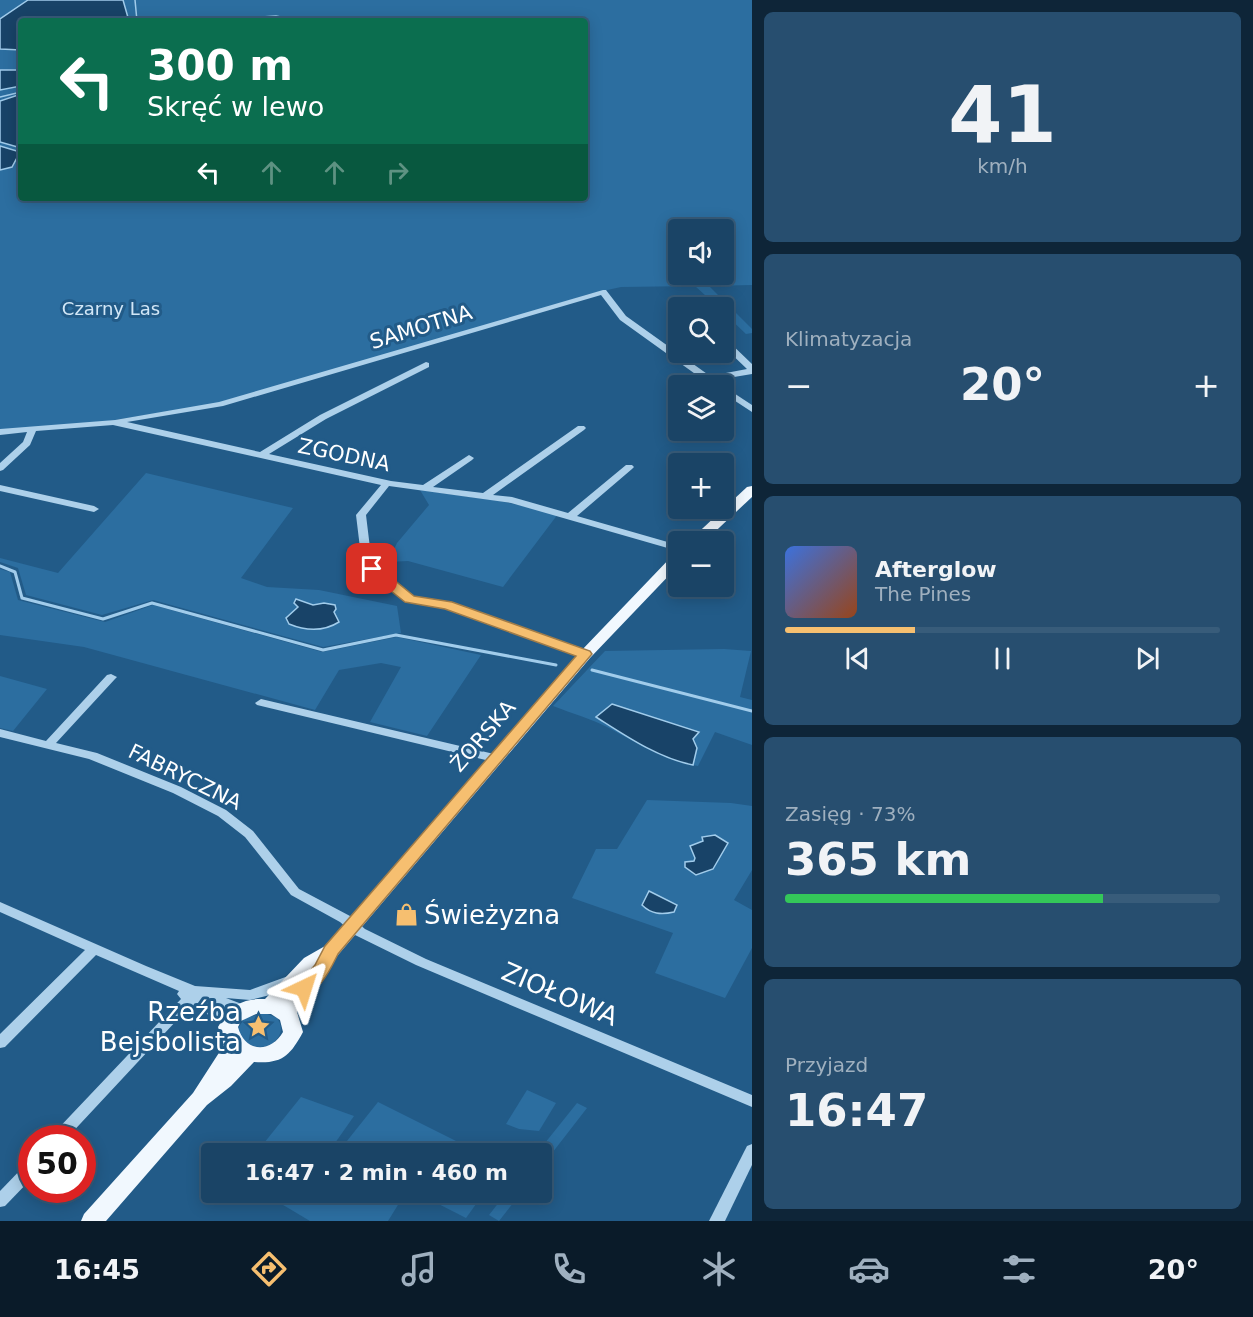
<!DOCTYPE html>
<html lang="pl">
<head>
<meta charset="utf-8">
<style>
	:root { --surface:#1a4466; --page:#274e6f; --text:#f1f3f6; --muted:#9fb0bf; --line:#385c7a; --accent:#f6bf70 }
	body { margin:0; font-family:"DejaVu Sans",sans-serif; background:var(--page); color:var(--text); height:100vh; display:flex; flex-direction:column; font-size:22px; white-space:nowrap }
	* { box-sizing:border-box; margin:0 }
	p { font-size:20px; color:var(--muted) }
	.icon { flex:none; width:33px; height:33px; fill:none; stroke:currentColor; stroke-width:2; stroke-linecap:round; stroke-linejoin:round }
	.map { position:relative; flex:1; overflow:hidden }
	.sheet { display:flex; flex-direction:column; gap:12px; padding:12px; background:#0e2538; width:501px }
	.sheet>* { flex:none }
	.guide { position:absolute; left:18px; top:18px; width:570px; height:183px; border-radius:6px; box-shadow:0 3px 15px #0003,0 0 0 2px var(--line); background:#0b6e4f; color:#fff; overflow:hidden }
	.buttons { position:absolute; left:668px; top:219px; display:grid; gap:12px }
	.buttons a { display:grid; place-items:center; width:66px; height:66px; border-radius:6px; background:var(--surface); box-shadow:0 3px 15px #0003,0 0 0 2px var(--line); font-size:30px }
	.speed { position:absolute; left:18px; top:1125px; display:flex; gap:12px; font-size:30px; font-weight:700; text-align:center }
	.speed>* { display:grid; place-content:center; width:78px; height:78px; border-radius:50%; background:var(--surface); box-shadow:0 3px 15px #0003,0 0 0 2px var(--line); line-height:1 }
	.speed .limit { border:9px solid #d22; background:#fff; color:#111 }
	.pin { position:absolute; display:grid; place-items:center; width:51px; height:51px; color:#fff; margin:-26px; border-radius:12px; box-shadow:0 3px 9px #0006 }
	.me { position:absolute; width:66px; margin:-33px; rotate:41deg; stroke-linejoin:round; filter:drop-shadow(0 0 4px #0008) }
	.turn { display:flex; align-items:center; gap:21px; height:126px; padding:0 30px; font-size:27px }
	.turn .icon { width:78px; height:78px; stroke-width:2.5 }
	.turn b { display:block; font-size:42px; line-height:51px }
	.lanes { display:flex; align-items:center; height:57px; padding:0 30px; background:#0003; justify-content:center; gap:30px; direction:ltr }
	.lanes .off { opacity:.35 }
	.big { font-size:45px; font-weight:600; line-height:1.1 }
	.sheet .widget { flex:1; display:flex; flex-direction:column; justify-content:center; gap:9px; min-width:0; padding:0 21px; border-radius:9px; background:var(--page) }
	.sheet .dial { align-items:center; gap:0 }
	.dial b { font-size:78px; line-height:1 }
	.song { display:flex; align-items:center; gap:18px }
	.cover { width:72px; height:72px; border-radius:9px; background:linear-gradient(135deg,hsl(220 70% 55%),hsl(20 70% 35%)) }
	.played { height:6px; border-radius:3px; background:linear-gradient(90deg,var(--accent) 30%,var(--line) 30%) }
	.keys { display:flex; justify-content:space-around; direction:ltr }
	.heat { display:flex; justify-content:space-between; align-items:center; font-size:33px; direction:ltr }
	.charge { height:9px; border-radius:4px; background:linear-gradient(90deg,#34c759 73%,var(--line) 0) }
	.trip { position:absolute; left:201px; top:1143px; width:351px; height:60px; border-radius:6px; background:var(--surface); box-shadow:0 3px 15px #0003,0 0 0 2px var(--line); font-weight:600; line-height:60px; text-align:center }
	.menu { display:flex; height:96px; justify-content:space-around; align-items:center; background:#0a1b29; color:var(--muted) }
	.menu .icon { width:42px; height:42px }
	.menu .selected { color:var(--accent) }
	.menu b { font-size:27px; color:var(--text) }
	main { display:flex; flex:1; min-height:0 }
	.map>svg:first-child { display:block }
	.green { fill:#2c6ea0; fill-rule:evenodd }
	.water { fill:#184368; stroke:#a1cceb; stroke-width:1.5 }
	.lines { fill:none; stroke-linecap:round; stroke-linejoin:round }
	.stream-far1 { stroke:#a1cceb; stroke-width:1.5 }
	.stream { stroke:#a1cceb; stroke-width:3 }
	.minor { fill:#add0ea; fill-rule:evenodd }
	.major { fill:#f1f8fe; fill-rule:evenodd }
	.route { fill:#f6bf70; stroke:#a07c49; stroke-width:1.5 }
	.labels { text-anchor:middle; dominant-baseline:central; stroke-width:6; stroke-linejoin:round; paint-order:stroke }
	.far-park-label { font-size:18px; fill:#d2e7f7; stroke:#225b88 }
	.street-label { font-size:21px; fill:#fff; stroke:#225b88 }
	.near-poi-label { font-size:26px; fill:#fff; stroke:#225b88; text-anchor:start }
	.near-street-label { font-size:26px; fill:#fff; stroke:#225b88 }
</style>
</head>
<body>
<main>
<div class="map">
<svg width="752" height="1221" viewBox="0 0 752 1221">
	<rect width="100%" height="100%" fill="#225b88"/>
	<g class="green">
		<path d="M0,0h752v285l-43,1 43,43v4l-6,1 -23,-22v-4l-5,-1 -23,-21 -74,1 -32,7 -68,22 -307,88 -106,17 -108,9zM21,21h564v177h-564zM678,230h45v44h-45z"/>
		<path d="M146,473l147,35 -52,70 26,9 52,3 78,16 4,27 -78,14 -170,-47 -51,15 -76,-20 -8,-27 -18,-6v-4l58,15z"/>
		<path d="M420,490l80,11 58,13 -55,73 -95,-26 -20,1 9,-19 32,-38z"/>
		<path d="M0,569l10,3 8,28 87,22 48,-17 169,47 75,-15 84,18 -54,81 -57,-14 31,-55 -20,-4 -42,7 -24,40 -231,-63 -84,-12z"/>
		<path d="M724,649l27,2 -11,46 12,3v45l-37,-13 -17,34c-34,-6 -59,-22 -89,-38 -17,-9 -38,-15 -56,-22l52,-55z"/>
		<path d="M0,676l47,13 -34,42 -13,-3z"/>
		<path d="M647,800l84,3 21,3v64l-18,30 18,10v38l-27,50 -70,-25 18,-40 -101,-35 24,-49h21z"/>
		<path d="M265,1013l12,5c12,16 -6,33 -23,28 -5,-1 -9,-4 -13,-7l-3,-11 7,-10z"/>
		<path d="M527,1090l29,13 -17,28 -20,-2 -13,-5z"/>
		<path d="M301,1097l53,19 -26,37h-72z"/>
		<path d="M378,1102l102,51 -137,1 -4,-3z"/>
		<path d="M577,1103l10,5 -45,58v-12l-5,-1z"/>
		<path d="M507,1192l14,1 -22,28 -10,-6z"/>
		<path d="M263,1193h123l15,7 -13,21h-78z"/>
		<path d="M417,1193h67l-18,25z"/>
	</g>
	<g class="water">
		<path d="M28,0h95l6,21h-108v29l-21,-1v-30z"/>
		<path d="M0,70h21v16l-21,4z"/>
		<path d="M21,94v54l-21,-6v-41z"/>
		<path d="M0,146l20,6 -8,15 -12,3z"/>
		<path d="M296,599l17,6 11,-2 11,2 1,4 -2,3 5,10c-16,10 -33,9 -50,2l-3,-6 12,-11 -4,-4z"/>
		<path d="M612,704l87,28 -6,7 4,9 -4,17c-35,-7 -67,-29 -97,-48z"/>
		<path d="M715,835l13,8 -15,26 -17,6 -11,-8v-5l9,-1 1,-3 -5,-12 13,-5 -1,-4z"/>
		<path d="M649,891l28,14 -3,7c-13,3 -23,2 -32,-7z"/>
	</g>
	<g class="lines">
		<g class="stream-far1">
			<path d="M135,0l2,21"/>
			<path d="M201,21l75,-5 24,5"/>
			<path d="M0,97l21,-5"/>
		</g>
		<g class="stream">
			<path d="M0,566l15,6 7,26 81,21 49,-16 171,47 73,-15 160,30"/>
			<path d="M592,670l160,41"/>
		</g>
		<g class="minor">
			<path d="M603,290h3l20,26 84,60 37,-7 -24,-23v-8l3,1 26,25v10l-36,6 6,6h-10l-92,-66 -19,-25 -378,111 -96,16 133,30 60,-37 106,-53 3,1v4l-103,52 -57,35 122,27 32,4 46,-30 5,3 -2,2 -39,27 50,6 95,-67h6l2,2 -2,2 -91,65 19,2 56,16 58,-48h6l2,2 -2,2 -55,47 101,29v6l-167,-48 -122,-17 -23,29 4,33 7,20 36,28 38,7 138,50 1,2 -1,2h-8l-136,-49 -39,-7 -39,-32 -7,-21 -4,-33 25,-30 -268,-60 -77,6 -6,14 -27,25 -3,1v-8l23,-21 4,-10 -27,3v-6l115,-9 104,-18z"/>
			<path d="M723,386l29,19v7l-29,-19z"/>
			<path d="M0,485l94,21 5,3 -5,3 -94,-21z"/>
			<path d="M111,674l6,3 -2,2 -59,64 41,10 84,34 45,23 27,21 46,58 51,27 15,13 61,30 326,136v12l-336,-142 -61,-30 -15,-13 -49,-27 -46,-58 -27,-21 -45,-23 -84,-34 -89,-22v-8l46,12 61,-66z"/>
			<path d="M261,699l233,55 4,1 2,3 -2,3 -4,1 -237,-57 -2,-2z"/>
			<path d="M0,902l146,64 49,20 55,4 41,-15 5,1 2,4 -2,4 -26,11 -20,5 -24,-2 21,8 2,4 -2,4 -5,1 -34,-13 27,16 2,4 -2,4 -5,1 -39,-22 -124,133h-16l2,-4 128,-135 -4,-5 2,-3 -83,-36 -91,92 -5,1v-14l85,-84 -85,-38z"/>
			<path d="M752,1144v21l-27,56h-16l38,-75z"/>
			<path d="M32,1161v17l-27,28 -5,1v-16l27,-28z"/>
		</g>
		<g class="major">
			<path d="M752,486v11l-48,45h-16l59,-55z"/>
			<path d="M678,554v12l-88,92 -252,297 -41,57 6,20c-13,24 -21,32 -49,30l-23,24 -24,19 -101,116h-25l3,-7 109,-121 31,-48 -6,-18c11,-20 23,-29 47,-28l39,-41 21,-12 255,-294 93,-97zM256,1014h15l9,6 3,12c-12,21 -38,21 -45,-5l3,-6z"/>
		</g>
	</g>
	<path class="route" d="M372,565l5,1 37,30 38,6 138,49 2,3 -254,300c-7,14 -21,45 -40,39l-3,-5 20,-23 10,-19 251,-290 -131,-47 -40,-7 -38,-30 -1,-3z"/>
	<defs>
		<symbol id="shop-bare" viewBox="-9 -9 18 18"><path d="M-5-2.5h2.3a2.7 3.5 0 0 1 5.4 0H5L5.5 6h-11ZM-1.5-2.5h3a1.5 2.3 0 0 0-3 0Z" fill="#f6bf70" stroke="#225b88" stroke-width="2.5" paint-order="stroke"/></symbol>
		<symbol id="sight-bare" viewBox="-9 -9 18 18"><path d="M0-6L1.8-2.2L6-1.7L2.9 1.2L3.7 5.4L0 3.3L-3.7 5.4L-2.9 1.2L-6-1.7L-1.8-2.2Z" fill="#f6bf70" stroke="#225b88" stroke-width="2.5" paint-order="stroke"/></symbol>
	</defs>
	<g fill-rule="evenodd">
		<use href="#shop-bare" x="390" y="898" width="33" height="33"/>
		<use href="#sight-bare" x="242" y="1010" width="33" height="33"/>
	</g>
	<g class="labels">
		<g class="far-park-label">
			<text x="111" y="308">Czarny Las</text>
		</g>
		<g class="street-label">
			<text transform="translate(421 327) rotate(-17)">SAMOTNA</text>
			<text transform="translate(344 455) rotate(12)">ZGODNA</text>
			<text transform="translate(483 736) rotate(-49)">ŻORSKA</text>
			<text transform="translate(185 777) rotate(26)">FABRYCZNA</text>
		</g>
		<g class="near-poi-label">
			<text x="424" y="915">Świeżyzna</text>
			<text x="241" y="1012" text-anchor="end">Rzeźba<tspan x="241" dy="30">Bejsbolista</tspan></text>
		</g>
		<g class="near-street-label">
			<text transform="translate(560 994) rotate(23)">ZIOŁOWA</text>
		</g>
	</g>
</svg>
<div class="buttons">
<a><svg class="icon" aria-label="sound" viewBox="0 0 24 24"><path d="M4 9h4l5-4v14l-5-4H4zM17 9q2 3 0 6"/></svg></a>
<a><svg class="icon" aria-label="search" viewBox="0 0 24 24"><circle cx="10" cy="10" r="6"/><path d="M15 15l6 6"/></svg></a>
<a><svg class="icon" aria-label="layers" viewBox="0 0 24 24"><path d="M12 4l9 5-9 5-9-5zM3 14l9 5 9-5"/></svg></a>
<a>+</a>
<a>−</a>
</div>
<div class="speed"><div class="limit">50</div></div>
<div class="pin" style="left:372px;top:569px;background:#d93025"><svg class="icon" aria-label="arrive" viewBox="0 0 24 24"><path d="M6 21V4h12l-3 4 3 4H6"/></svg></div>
<svg class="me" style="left:304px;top:988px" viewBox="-20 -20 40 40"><path d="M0-17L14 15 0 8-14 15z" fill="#f6bf70" stroke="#fff" stroke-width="4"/></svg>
<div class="trip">16:47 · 2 min · 460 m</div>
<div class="guide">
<div class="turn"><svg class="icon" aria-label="left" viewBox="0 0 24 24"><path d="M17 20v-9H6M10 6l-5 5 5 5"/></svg><div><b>300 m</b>Skręć w lewo</div></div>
<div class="lanes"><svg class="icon" aria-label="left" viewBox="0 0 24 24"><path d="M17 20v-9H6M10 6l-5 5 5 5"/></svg><svg class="icon off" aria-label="ahead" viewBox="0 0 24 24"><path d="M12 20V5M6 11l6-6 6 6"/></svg><svg class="icon off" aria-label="ahead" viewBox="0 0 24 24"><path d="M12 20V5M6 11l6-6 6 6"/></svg><svg class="icon off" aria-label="right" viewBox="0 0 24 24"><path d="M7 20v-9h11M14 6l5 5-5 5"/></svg></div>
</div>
</div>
<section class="sheet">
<div class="widget dial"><b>41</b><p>km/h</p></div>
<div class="widget"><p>Klimatyzacja</p>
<div class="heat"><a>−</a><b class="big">20°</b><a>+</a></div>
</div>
<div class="widget">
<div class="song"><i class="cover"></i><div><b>Afterglow</b><p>The Pines</p></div></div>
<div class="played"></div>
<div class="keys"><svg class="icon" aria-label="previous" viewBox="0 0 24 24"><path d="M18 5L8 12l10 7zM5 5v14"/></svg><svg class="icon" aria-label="pause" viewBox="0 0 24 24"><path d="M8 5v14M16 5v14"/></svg><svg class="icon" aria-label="next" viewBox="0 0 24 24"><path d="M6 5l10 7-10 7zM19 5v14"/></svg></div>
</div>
<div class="widget"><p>Zasięg · 73%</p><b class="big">365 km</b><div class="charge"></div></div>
<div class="widget"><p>Przyjazd</p><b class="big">16:47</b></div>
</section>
</main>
<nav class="menu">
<b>16:45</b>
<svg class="icon selected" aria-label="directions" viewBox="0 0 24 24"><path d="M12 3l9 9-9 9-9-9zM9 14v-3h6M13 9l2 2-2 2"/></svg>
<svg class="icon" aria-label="music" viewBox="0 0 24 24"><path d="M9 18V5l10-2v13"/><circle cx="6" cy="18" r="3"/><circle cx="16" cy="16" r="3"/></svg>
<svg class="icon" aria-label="phone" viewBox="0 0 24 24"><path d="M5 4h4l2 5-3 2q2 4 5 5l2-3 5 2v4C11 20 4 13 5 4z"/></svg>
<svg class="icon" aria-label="climate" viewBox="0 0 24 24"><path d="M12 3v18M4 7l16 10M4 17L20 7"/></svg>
<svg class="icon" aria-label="car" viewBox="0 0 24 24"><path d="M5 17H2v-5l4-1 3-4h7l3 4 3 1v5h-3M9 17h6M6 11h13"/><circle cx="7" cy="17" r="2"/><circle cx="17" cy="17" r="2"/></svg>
<svg class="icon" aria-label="filters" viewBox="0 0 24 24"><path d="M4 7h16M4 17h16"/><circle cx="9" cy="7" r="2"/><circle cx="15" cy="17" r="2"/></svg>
<b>20°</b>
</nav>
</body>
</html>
